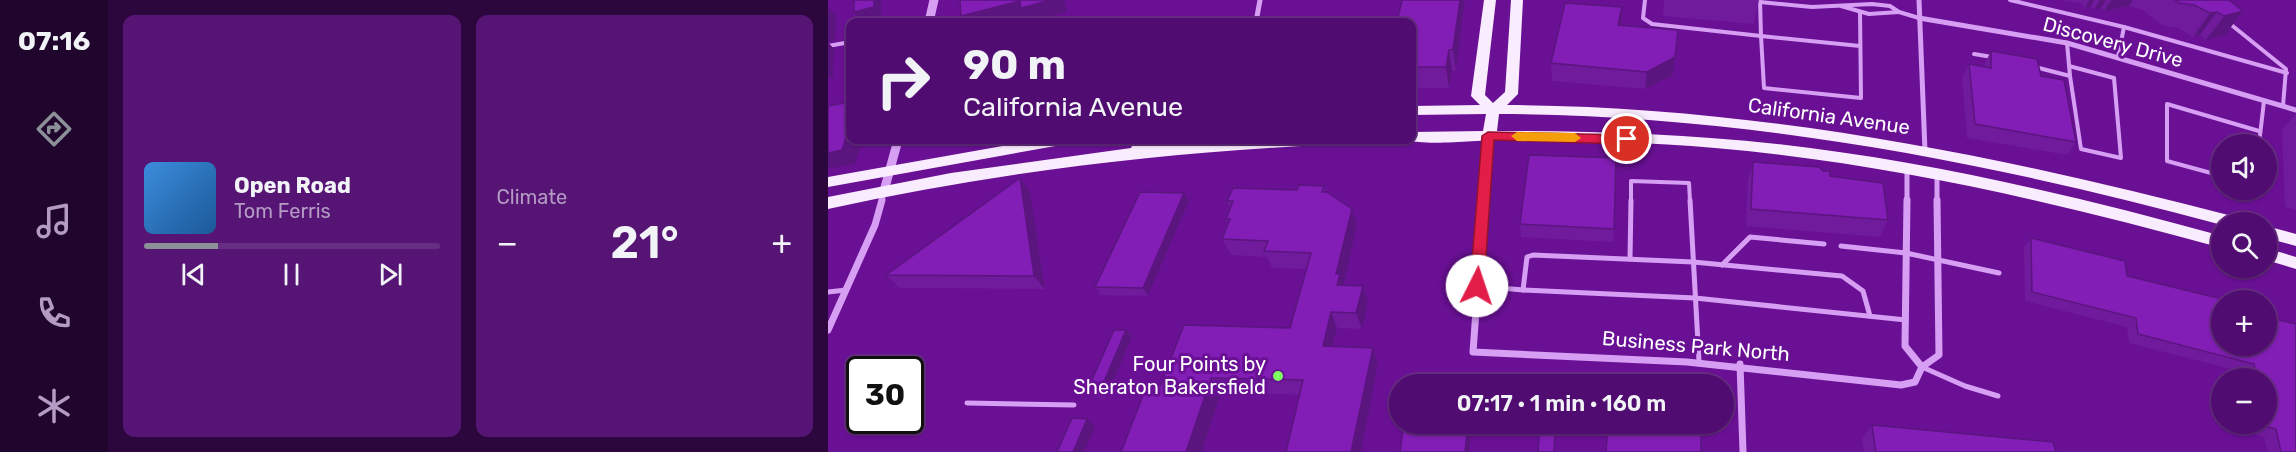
<!DOCTYPE html>
<html lang="en">
<head>
<meta charset="utf-8">
<style>
	:root { --surface:#500c70; --page:#561575; --text:#f1f3f6; --muted:#b49bc3; --line:#672c83; --accent:#8c9099 }
	body { margin:0; font-family:Rubik,sans-serif; background:var(--page); color:var(--text); height:100vh; display:flex; flex-direction:column; font-size:22px; white-space:nowrap }
	* { box-sizing:border-box; margin:0 }
	p { font-size:20px; color:var(--muted) }
	.icon { flex:none; width:33px; height:33px; fill:none; stroke:currentColor; stroke-width:2; stroke-linecap:round; stroke-linejoin:round }
	.map { position:relative; flex:1; overflow:hidden }
	.panel { display:flex; flex-direction:column; gap:15px; padding:15px; background:#2c073e; width:720px }
	.panel>* { flex:none }
	.banner { position:absolute; left:18px; top:18px; width:570px; height:126px; border-radius:12px; box-shadow:0 2px 4px #0004,0 0 0 2px var(--line); background:#500c70; color:var(--text); overflow:hidden }
	.buttons { position:absolute; left:1383px; top:134px; display:grid; gap:12px }
	.buttons a { display:grid; place-items:center; width:66px; height:66px; border-radius:50%; background:var(--surface); box-shadow:0 2px 4px #0004,0 0 0 2px var(--line); font-size:30px }
	.speed { position:absolute; left:18px; top:356px; display:flex; gap:12px; font-size:30px; font-weight:700; text-align:center }
	.speed>* { display:grid; place-content:center; width:78px; height:78px; border-radius:50%; background:var(--surface); box-shadow:0 2px 4px #0004,0 0 0 2px var(--line); line-height:1 }
	.speed .limit { border:3px solid #111; border-radius:9px; background:#fff; color:#111 }
	.pin { position:absolute; display:grid; place-items:center; width:51px; height:51px; color:#fff; margin:-26px; border:3px solid #fff; border-radius:50%; box-shadow:0 2px 6px #0007 }
	.me { position:absolute; width:66px; margin:-33px; rotate:4deg; stroke-linejoin:round; filter:drop-shadow(0 0 4px #0008) }
	.turn { display:flex; align-items:center; gap:21px; height:126px; padding:0 18px; font-size:27px }
	.turn .icon { width:78px; height:78px; stroke-width:2.5 }
	.turn b { display:block; font-size:42px; line-height:51px }
	.big { font-size:45px; font-weight:600; line-height:1.1 }
	.panel .tile { flex:1; display:flex; flex-direction:column; justify-content:center; gap:9px; min-width:0; padding:0 21px; border-radius:12px; background:var(--page) }
	.song { display:flex; align-items:center; gap:18px }
	.cover { width:72px; height:72px; border-radius:9px; background:linear-gradient(135deg,hsl(210 70% 55%),hsl(210 70% 35%)) }
	.played { height:6px; border-radius:3px; background:linear-gradient(90deg,var(--accent) 25%,var(--line) 25%) }
	.keys { display:flex; justify-content:space-around; direction:ltr }
	.heat { display:flex; justify-content:space-between; align-items:center; font-size:33px; direction:ltr }
	.panel .tiles { flex:1; display:grid; gap:15px; grid-template-columns:repeat(2,1fr) }
	.trip { position:absolute; left:561px; top:374px; width:345px; height:60px; border-radius:30px; background:var(--surface); box-shadow:0 2px 4px #0004,0 0 0 2px var(--line); font-weight:600; line-height:60px; text-align:center }
	main { display:flex; flex:1; min-height:0 }
	.tab-bar { display:flex; flex-direction:column; width:108px; justify-content:space-around; align-items:center; background:#20052d; color:var(--muted) }
	.tab-bar .icon { width:42px; height:42px }
	.tab-bar .on { color:var(--accent) }
	.tab-bar b { font-size:27px; color:var(--text) }
	.map>svg:first-child { display:block }
	.lines { fill:none; stroke-linecap:round; stroke-linejoin:round }
	.service-far1 { stroke:#d79ff4; stroke-width:4 }
	.service { stroke:#d79ff4; stroke-width:5 }
	.minor-far1 { stroke:#d79ff4; stroke-width:5 }
	.minor { stroke:#d79ff4; stroke-width:7 }
	.tertiary { stroke:#d79ff4; stroke-width:9 }
	.primary { fill:#faecff; fill-rule:evenodd }
	.wall { fill:#701a9c }
	.shaded-wall { fill:#5b157f }
	.building { fill:#821eb5; stroke:#5b157f; stroke-width:1.5 }
	.route { fill:#e11d48; stroke:#92132f; stroke-width:1.5 }
	.slow { fill:#f59e0b }
	.poi-dot { fill:#7dff62; stroke:#6a1095; stroke-width:2 }
	.labels { text-anchor:middle; dominant-baseline:central; stroke-width:6; stroke-linejoin:round; paint-order:stroke }
	.street-label { font-size:20px; fill:#fff; stroke:#6a1095 }
	.poi-label { font-size:20px; fill:#fff; stroke:#6a1095; text-anchor:end }
</style>
</head>
<body>
<main>
<nav class="tab-bar">
<b>07:16</b>
<svg class="icon on" aria-label="directions" viewBox="0 0 24 24"><path d="M12 3l9 9-9 9-9-9zM9 14v-3h6M13 9l2 2-2 2"/></svg>
<svg class="icon" aria-label="music" viewBox="0 0 24 24"><path d="M9 18V5l10-2v13"/><circle cx="6" cy="18" r="3"/><circle cx="16" cy="16" r="3"/></svg>
<svg class="icon" aria-label="phone" viewBox="0 0 24 24"><path d="M5 4h4l2 5-3 2q2 4 5 5l2-3 5 2v4C11 20 4 13 5 4z"/></svg>
<svg class="icon" aria-label="climate" viewBox="0 0 24 24"><path d="M12 3v18M4 7l16 10M4 17L20 7"/></svg>
</nav>
<section class="panel">
<div class="tiles">
<div class="tile">
<div class="song"><i class="cover"></i><div><b>Open Road</b><p>Tom Ferris</p></div></div>
<div class="played"></div>
<div class="keys"><svg class="icon" aria-label="previous" viewBox="0 0 24 24"><path d="M18 5L8 12l10 7zM5 5v14"/></svg><svg class="icon" aria-label="pause" viewBox="0 0 24 24"><path d="M8 5v14M16 5v14"/></svg><svg class="icon" aria-label="next" viewBox="0 0 24 24"><path d="M6 5l10 7-10 7zM19 5v14"/></svg></div>
</div>
<div class="tile"><p>Climate</p>
<div class="heat"><a>−</a><b class="big">21°</b><a>+</a></div>
</div>
</div>
</section>
<div class="map">
<svg width="1468" height="452" viewBox="0 0 1468 452">
	<rect width="100%" height="100%" fill="#6a1095"/>
	<g class="lines">
		<g class="service-far1">
			<path d="M817,0l-2,18 9,6 109,12 -1,-36"/>
			<path d="M1182,0l114,27 -6,30"/>
			<path d="M932,2l52,5 60,-3 18,2 9,6 20,6"/>
			<path d="M1013,6l28,8 30,-2"/>
			<path d="M1032,12l1,86 -97,-10 -3,-52 99,10"/>
			<path d="M1401,23l57,46 -3,37"/>
			<path d="M1296,27l163,46"/>
			<path d="M0,46l22,-4"/>
			<path d="M1146,54l18,3"/>
			<path d="M1241,66l45,12 7,80 -40,-9 -11,-73"/>
			<path d="M1207,67l35,9 -3,-33"/>
			<path d="M1431,144l5,-43"/>
			<path d="M1394,176l-55,-15v-57l92,27"/>
			<path d="M803,201v-20l58,2 1,18"/>
		</g>
		<g class="service">
			<path d="M862,200l9,161"/>
			<path d="M1013,246l65,7 93,20"/>
			<path d="M802,259l1,-59"/>
			<path d="M894,265l28,-28 74,7"/>
			<path d="M649,286l46,4 4,-33 6,-2 160,7 149,14 21,15 7,25"/>
			<path d="M695,290l172,8 211,22"/>
			<path d="M0,292l18,-2"/>
			<path d="M1094,367l43,19 33,10"/>
			<path d="M139,403l107,2"/>
		</g>
		<g class="minor-far1">
			<path d="M1091,0l6,151"/>
			<path d="M1091,18l148,25 229,67"/>
			<path d="M428,22l4,-22"/>
			<path d="M1109,175v26"/>
			<path d="M54,201l2,-9"/>
			<path d="M656,201l5,-65"/>
			<path d="M1079,201v-32"/>
		</g>
		<g class="minor">
			<path d="M656,200l-11,152 214,10 214,23 14,-3 7,-15 17,-12 -2,-155"/>
			<path d="M1079,200l-2,146 17,21"/>
			<path d="M0,330l47,-105 7,-25"/>
			<path d="M912,364l3,88"/>
		</g>
		<g class="tertiary">
			<path d="M101,22l5,-22"/>
			<path d="M56,191l14,-51"/>
		</g>
		<g class="primary">
			<path d="M656,0h12l-11,95 8,8 12,-11 6,-92h12l-5,94 -11,11c246,1 488,49 725,111l5,2 2,4h-17v3c-236,-64 -478,-110 -723,-111l-2,17c93,0 187,3 280,13 151,17 299,52 445,92v12c-167,-46 -335,-85 -507,-100 -71,-6 -142,-8 -213,-8 -22,0 -76,6 -95,0h5v-8l71,-1 3,-17 -74,1v-9l68,-1 -9,-9z"/>
			<path d="M208,140h32l-7,5 -233,42v-10z"/>
			<path d="M319,140h20l-2,3 -7,3 80,-6h92l-7,5c-167,8 -331,28 -495,64v-12l123,-24 180,-25 2,-4z"/>
			<path d="M1438,226l30,8v12l-30,-8z"/>
			<path d="M1438,248l30,9v12l-30,-9z"/>
		</g>
	</g>
	<g class="wall">
		<path d="M637,0l-9,71h-4l-3,17h-37v-66z"/>
		<path d="M836,0h95l-5,24 -91,-8z"/>
		<path d="M1236,0h165l-4,35 -19,5 -6,-5 -7,2 -15,-9 -15,-2 -20,-16 -14,-4 -25,5 -3,-3 -7,2 -3,-4 -6,2 -4,-5 -16,-2z"/>
		<path d="M793,25l52,50 -28,14 -93,-8 -1,-18z"/>
		<path d="M1163,51l50,25 35,66 -9,13 -100,-17 -5,-60 7,-14 15,3v-2z"/>
		<path d="M1468,114v96l-11,-3 -3,-78z"/>
		<path d="M925,162l70,9 65,49 -8,17 -134,-11 2,-47z"/>
		<path d="M192,178l10,14 15,97 -145,-1 -14,-13z"/>
		<path d="M496,186l2,6 26,17 5,16 -13,59v2h19l5,16 -6,27 -25,-1 -4,18 40,2 5,15 -78,32 -79,-3 -19,60h-81l36,-58 133,-66 17,-59 -35,-1 -5,-11 -36,-2 -9,-16 6,-15 -2,-5 4,-11 -3,-7z"/>
		<path d="M361,201l-41,95 -47,-1 -6,-8z"/>
		<path d="M692,224l94,5 -1,13 -92,-5z"/>
		<path d="M1203,238l96,38 139,69 30,107h-28l-4,-15 -7,-2 -3,-12h12v-45h-22l-1,-6 -114,-29 -2,-16 -102,-26 -1,-54z"/>
		<path d="M298,330l6,7 -26,61 -13,-1 -6,-6z"/>
		<path d="M1044,425l184,27h-192l-2,-13z"/>
	</g>
	<g class="shaded-wall">
		<path d="M46,0h7v16l-20,5 -7,-9z"/>
		<path d="M236,0l3,12 -37,10 -4,-7 -28,7h-32l-5,-6 59,-15z"/>
		<path d="M632,0h5l-9,71 -3,-22z"/>
		<path d="M1261,0h5l-3,6 -6,2z"/>
		<path d="M1272,0h6l-5,8 -7,2z"/>
		<path d="M1283,0h22l-4,6 -25,5z"/>
		<path d="M0,7l8,10 -1,24 -7,1 6,7 -1,28 -5,1z"/>
		<path d="M794,7l-1,18h-3z"/>
		<path d="M1415,11l-18,24 -19,5 18,-24z"/>
		<path d="M1389,12l-17,23 -7,2 17,-24z"/>
		<path d="M621,50l3,21 -3,17 -3,-21z"/>
		<path d="M847,57l-2,18 -28,14 2,-17z"/>
		<path d="M22,125v15h13l-8,24 -27,5v-16z"/>
		<path d="M192,178l10,14 15,97 -11,-13z"/>
		<path d="M356,193l5,8 -41,95 -5,-8z"/>
		<path d="M524,209l5,16 -13,59 2,7 -9,-6 -1,-11z"/>
		<path d="M535,286l5,16 -6,27 -6,-16z"/>
		<path d="M503,312l6,16 -8,33 -6,-15z"/>
		<path d="M298,330l6,7 -26,61 -6,-7z"/>
		<path d="M545,348l5,15 -17,89h-10z"/>
		<path d="M383,378l10,14 -19,60h-16z"/>
		<path d="M259,419l8,8 -11,25h-11z"/>
		<path d="M640,423h4v2l-3,27h-4z"/>
	</g>
	<g class="building">
		<path d="M26,0h20v7l-20,5z"/>
		<path d="M132,0h91l-30,8 -1,-7 -59,15z"/>
		<path d="M574,0h58l-7,49 -4,1 -3,17h-34v-45h-15z"/>
		<path d="M1347,0h54l14,11 -19,5 -7,-4 -7,1 -16,-8 -15,-2z"/>
		<path d="M737,3l57,4 -4,18 60,5 -3,27 -28,15 -96,-9z"/>
		<path d="M1163,51l46,8 4,17 23,4 12,62 -101,-18 -6,-60 22,4z"/>
		<path d="M22,102v23l-8,25 -14,3v-47z"/>
		<path d="M701,155l87,3 -2,71 -94,-5z"/>
		<path d="M925,162l66,5 4,4h7v5l53,7 5,37 -137,-11z"/>
		<path d="M192,178l14,98 -148,-1z"/>
		<path d="M471,185l25,1 -2,6h5l25,17 -16,65h4l-3,11 26,1 -7,27 -25,-1 -8,34 50,2 -22,104h-65l17,-72 -92,-2 -25,74h-65l23,-59 13,1 27,-69 106,3 21,-75 -47,-2 4,-10 -46,-2 8,-20h-4l7,-18h-6l6,-13 64,2z"/>
		<path d="M312,192l44,1 -41,95 -48,-1z"/>
		<path d="M1203,238l94,23 2,15 99,24h-4v45h44v-28l30,7v128h-15l-5,-23 -8,-2 -2,-7v-42h-9l-3,-14 -116,-30 -2,-16 -104,-26z"/>
		<path d="M286,330h12l-26,61h-13z"/>
		<path d="M244,418l15,1 -14,33h-16z"/>
		<path d="M576,423h64l-3,29h-65z"/>
		<path d="M780,423h93v29h-95z"/>
		<path d="M1044,425l181,17 3,10h-180z"/>
		<path d="M712,427l15,1 -1,24h-16z"/>
	</g>
	<path class="route" d="M660,132l139,3 6,4 -6,5 -133,-4 -10,146 -7,6 -7,-6 12,-150z"/>
	<path class="slow" d="M689,132l58,1 6,5 -6,4 -58,-1 -6,-5z"/>
	<circle class="poi-dot" cx="450" cy="376" r="6"/>
	<g class="labels">
		<g class="street-label">
			<text transform="translate(1285 42) rotate(15)">Discovery Drive</text>
			<text transform="translate(1001 116) rotate(8)">California Avenue</text>
			<text transform="translate(868 346) rotate(5)">Business Park North</text>
		</g>
		<g class="poi-label">
			<text x="438" y="364">Four Points by<tspan x="438" dy="23">Sheraton Bakersfield</tspan></text>
		</g>
	</g>
</svg>
<div class="buttons">
<a><svg class="icon" aria-label="sound" viewBox="0 0 24 24"><path d="M4 9h4l5-4v14l-5-4H4zM17 9q2 3 0 6"/></svg></a>
<a><svg class="icon" aria-label="search" viewBox="0 0 24 24"><circle cx="10" cy="10" r="6"/><path d="M15 15l6 6"/></svg></a>
<a>+</a>
<a>−</a>
</div>
<div class="speed"><div class="limit">30</div></div>
<div class="pin" style="left:799px;top:139px;background:#d93025"><svg class="icon" aria-label="arrive" viewBox="0 0 24 24"><path d="M6 21V4h12l-3 4 3 4H6"/></svg></div>
<svg class="me" style="left:649px;top:286px" viewBox="-20 -20 40 40"><circle r="19" fill="#fff"/><path d="M0-13L10 11 0 6-10 11z" fill="#e11d48"/></svg>
<div class="trip">07:17 · 1 min · 160 m</div>
<div class="banner">
<div class="turn"><svg class="icon" aria-label="right" viewBox="0 0 24 24"><path d="M7 20v-9h11M14 6l5 5-5 5"/></svg><div><b>90 m</b>California Avenue</div></div>
</div>
</div>
</main>
</body>
</html>
